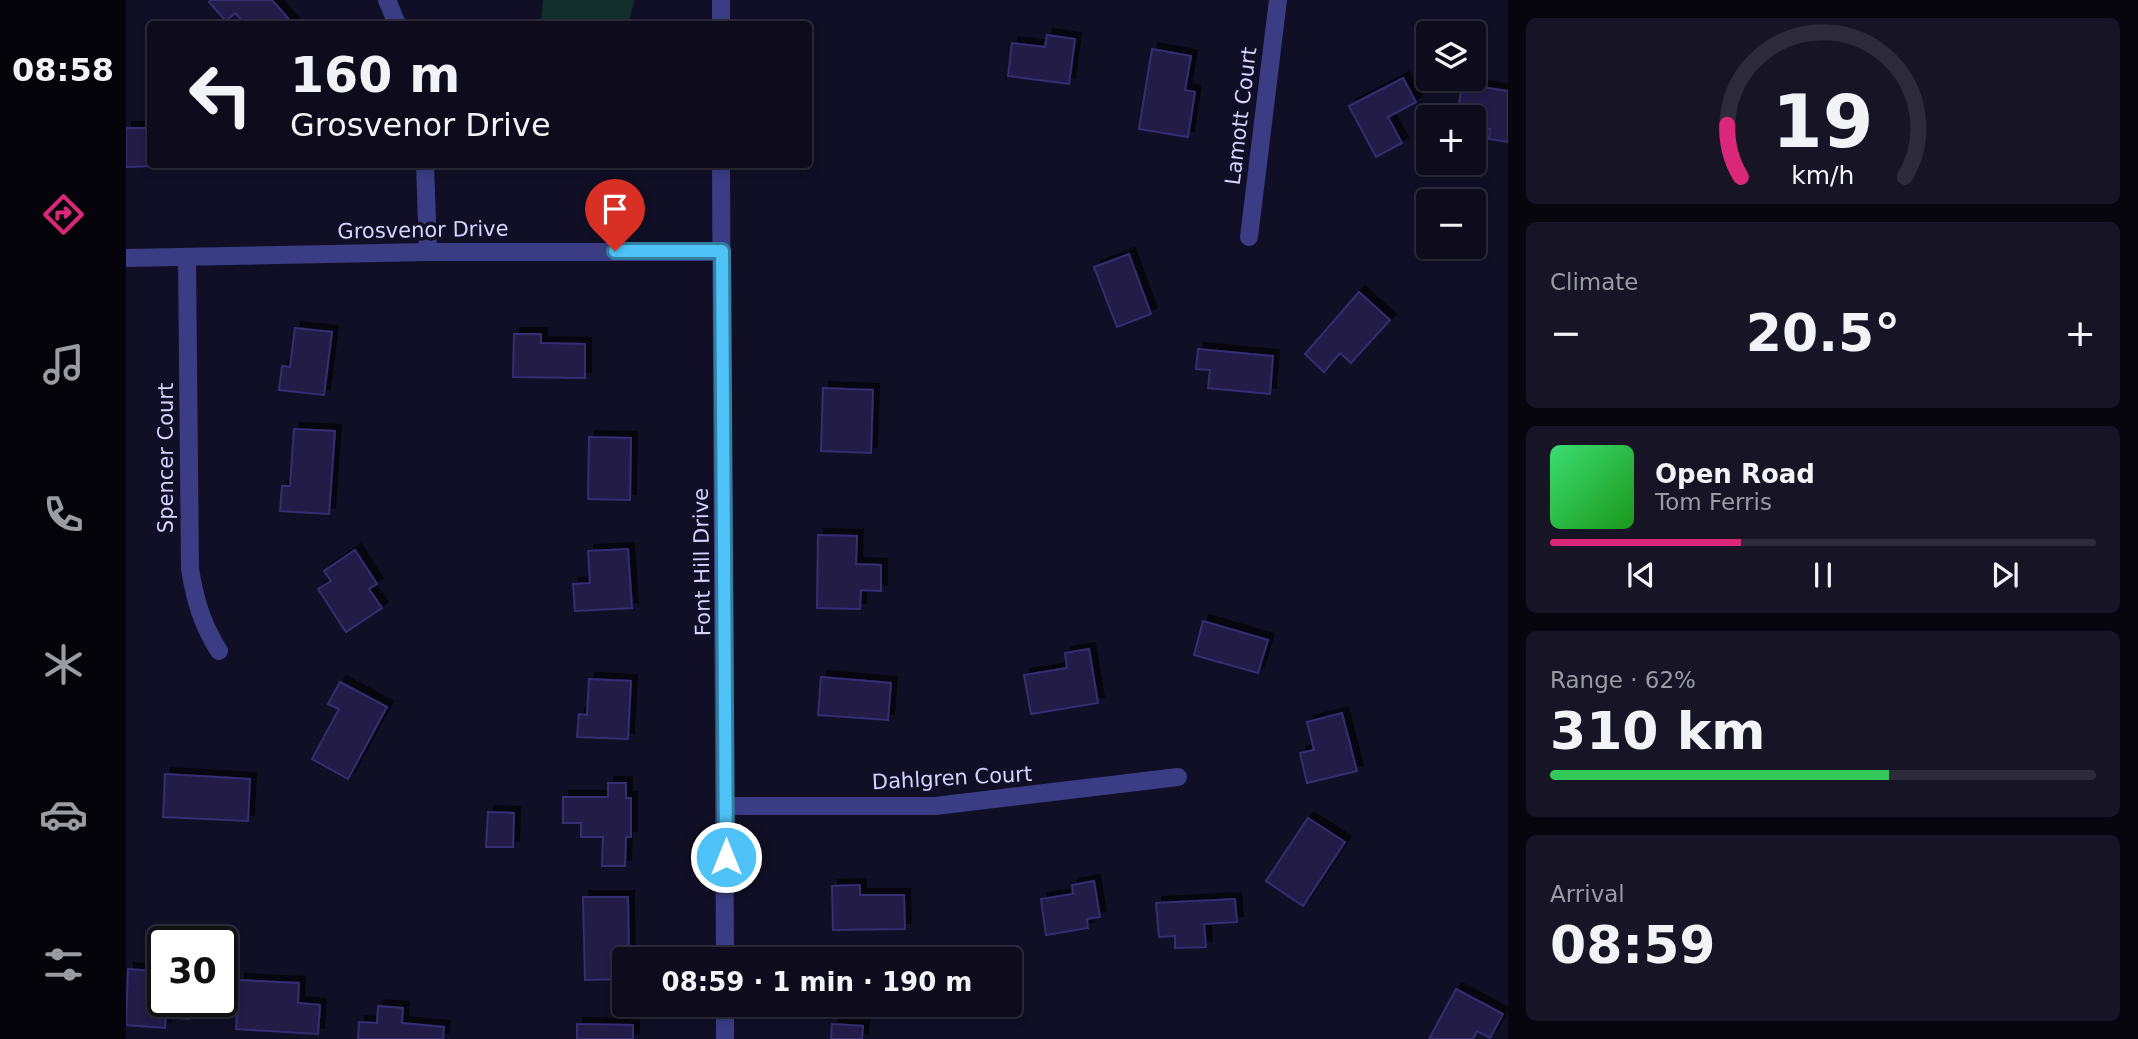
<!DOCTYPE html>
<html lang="en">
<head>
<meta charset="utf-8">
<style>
	:root { --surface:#0d0b1c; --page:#161425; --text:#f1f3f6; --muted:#9a9ba3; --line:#2d2b3b; --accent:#db2777 }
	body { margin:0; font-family:"DejaVu Sans",sans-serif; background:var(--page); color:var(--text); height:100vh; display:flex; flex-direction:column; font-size:26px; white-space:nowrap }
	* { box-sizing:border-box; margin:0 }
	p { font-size:23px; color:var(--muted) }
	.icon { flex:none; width:38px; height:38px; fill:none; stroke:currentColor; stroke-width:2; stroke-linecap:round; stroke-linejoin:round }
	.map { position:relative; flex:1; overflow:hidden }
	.side { display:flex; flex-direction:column; gap:18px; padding:18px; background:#07060f; width:630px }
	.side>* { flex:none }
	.hud { position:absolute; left:21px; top:21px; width:665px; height:147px; border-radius:7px; box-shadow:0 4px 10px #0003,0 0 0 2px var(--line); background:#0d0b1c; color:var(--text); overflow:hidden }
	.fabs { position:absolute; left:1290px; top:21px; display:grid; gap:14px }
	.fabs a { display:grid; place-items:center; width:70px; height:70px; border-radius:7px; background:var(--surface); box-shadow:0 4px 10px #0003,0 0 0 2px var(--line); font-size:35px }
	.speed { position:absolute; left:21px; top:926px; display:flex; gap:14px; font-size:35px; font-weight:700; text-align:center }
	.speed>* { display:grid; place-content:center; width:91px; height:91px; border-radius:50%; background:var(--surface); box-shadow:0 4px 10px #0003,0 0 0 2px var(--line); line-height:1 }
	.speed .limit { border:4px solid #111; border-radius:10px; background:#fff; color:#111 }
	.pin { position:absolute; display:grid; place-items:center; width:60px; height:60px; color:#fff; margin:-72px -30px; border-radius:50% 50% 50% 0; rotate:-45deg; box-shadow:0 0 7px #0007 }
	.pin .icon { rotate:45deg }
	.me { position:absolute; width:77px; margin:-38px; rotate:0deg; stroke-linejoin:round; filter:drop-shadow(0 0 5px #0008) }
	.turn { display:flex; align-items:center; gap:24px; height:147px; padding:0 28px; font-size:32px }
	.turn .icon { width:91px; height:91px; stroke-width:2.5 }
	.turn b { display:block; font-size:49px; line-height:60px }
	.big { font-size:52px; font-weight:700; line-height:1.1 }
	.side .tile { flex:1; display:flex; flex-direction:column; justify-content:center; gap:10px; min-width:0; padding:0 24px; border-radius:10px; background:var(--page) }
	.side .dial { align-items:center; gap:0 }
	.dial svg { height:182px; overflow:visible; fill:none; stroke:var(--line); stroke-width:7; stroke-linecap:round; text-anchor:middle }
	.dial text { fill:var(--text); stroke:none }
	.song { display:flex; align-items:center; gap:21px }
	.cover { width:84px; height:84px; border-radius:10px; background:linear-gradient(135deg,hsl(140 70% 55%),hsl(120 70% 35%)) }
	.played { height:7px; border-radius:4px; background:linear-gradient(90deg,var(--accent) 35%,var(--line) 35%) }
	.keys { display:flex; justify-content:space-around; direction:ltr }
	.heat { display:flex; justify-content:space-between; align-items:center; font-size:38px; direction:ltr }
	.charge { height:10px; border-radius:5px; background:linear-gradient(90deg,#34c759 62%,var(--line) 0) }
	.trip { position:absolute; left:486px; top:947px; width:410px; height:70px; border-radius:7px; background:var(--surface); box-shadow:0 4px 10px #0003,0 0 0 2px var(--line); font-weight:700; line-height:70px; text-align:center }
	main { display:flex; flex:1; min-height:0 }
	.dock { display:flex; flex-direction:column; width:126px; justify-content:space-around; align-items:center; background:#05040b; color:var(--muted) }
	.dock .icon { width:49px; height:49px }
	.dock .selected { color:var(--accent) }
	.dock b { font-size:32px; color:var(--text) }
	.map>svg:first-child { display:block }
	.green { fill:#122f2c }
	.building { fill:#201b46; stroke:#352d72; stroke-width:2; filter:url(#shadow) }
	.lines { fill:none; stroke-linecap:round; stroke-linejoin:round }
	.minor { stroke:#3a3d84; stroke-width:18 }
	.route-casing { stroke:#337fa1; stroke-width:18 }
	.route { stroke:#4fc3f7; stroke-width:12 }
	.labels { text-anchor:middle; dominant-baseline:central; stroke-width:7; stroke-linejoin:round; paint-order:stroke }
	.street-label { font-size:21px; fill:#d5d3ff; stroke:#110f25 }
</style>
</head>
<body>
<main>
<nav class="dock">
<b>08:58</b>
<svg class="icon selected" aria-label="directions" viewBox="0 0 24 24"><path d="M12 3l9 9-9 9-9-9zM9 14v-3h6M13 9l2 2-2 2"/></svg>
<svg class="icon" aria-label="music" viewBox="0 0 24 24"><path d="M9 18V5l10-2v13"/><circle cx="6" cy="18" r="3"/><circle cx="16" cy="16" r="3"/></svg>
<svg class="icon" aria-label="phone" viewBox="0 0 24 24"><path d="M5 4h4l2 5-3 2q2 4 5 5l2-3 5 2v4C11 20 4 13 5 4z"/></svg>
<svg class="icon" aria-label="climate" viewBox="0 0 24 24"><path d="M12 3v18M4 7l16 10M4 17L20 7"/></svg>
<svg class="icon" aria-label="car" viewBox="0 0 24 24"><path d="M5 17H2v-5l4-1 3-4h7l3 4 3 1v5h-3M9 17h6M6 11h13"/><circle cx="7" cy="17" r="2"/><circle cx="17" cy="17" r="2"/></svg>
<svg class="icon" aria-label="filters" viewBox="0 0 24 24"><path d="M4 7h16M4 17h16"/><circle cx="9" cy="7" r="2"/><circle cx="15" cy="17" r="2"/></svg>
</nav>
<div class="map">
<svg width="1382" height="1039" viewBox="0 0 1382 1039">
	<defs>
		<filter id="shadow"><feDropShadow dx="6" dy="-6" stdDeviation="0" flood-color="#0009"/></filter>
	</defs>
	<rect width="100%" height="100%" fill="#110f25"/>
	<path class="green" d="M417,0h92l-7,24h-87z"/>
	<g class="building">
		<path d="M85,0h61l21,24h-48l-10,-11 -9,8 -17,-19z"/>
		<path d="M921,35l28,4 -6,45 -61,-8 4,-33 33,4z"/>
		<path d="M1026,49l39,7 -6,34 10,2 -7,45 -49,-8z"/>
		<path d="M1277,78l13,24 -28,15 14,26 -26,14 -27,-51z"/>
		<path d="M1336,84l46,7v51l-19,-3 1,-10 -16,-3v-9h-17z"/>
		<path d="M0,128h24l3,38 -27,1z"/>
		<path d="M1003,254l22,60 -34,13 -23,-60z"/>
		<path d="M1233,292l31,28 -39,43 -11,-10 -16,19 -19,-18z"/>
		<path d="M169,328l37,4 -8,63 -45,-5 3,-24 8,1z"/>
		<path d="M388,334h27v9l44,1v34l-72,-1z"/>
		<path d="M1072,349l75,7 -3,38 -62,-6 2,-18 -14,-1z"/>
		<path d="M697,388l50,2 -2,63 -50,-2z"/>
		<path d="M168,429l41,2 -6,83 -49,-3 2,-25h8z"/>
		<path d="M463,437l42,1 -1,62 -42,-1z"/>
		<path d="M692,535l39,1 -1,28 25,1v26l-20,-1 -1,19 -43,-1z"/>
		<path d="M502,549l4,59 -57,3 -2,-27 17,-1 -2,-32z"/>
		<path d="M229,550l22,34 -8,5 13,19 -36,24 -28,-43 13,-8 -7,-10z"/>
		<path d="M1077,621l65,19 -10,33 -64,-18z"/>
		<path d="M963,649l9,54 -67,11 -7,-39 43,-7 -2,-15z"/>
		<path d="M695,677l70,6 -3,37 -70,-5z"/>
		<path d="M463,679l42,2 -3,58 -51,-2 2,-23 8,1z"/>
		<path d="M214,682l47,25 -39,72 -36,-20 27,-50 -11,-5z"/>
		<path d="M1216,713l15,58 -50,12 -7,-30 14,-3 -7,-28z"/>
		<path d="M39,774l85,5 -2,42 -85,-4z"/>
		<path d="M482,783h18v15h5v39h-5l-1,29h-23l1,-29h-22v-14h-18v-26h45z"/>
		<path d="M362,812l26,1 -1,34h-27z"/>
		<path d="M1182,818l37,24 -42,64 -37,-25z"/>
		<path d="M968,881l6,36 -13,2 1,9 -42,7 -5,-36 32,-5 -1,-9z"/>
		<path d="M734,885v10h44l1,34 -72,1 -1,-44z"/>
		<path d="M457,897h45l1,62h-4v20l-40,1z"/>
		<path d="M1109,899l2,23 -33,2 2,23 -31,1v-12l-16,1 -3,-34z"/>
		<path d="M2,969l25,2 -1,10 11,1v19h27l-1,18 -23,-2 -1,11 -39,-3z"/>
		<path d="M113,980l60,3 -1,20 22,2 -2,29 -82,-5z"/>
		<path d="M1330,989l47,25 -13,24 -13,-7 -4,8h-44z"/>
		<path d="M252,1006l25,2 -1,15 42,4 -1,12h-85l1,-17 18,1z"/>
		<path d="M451,1024l56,1v14h-56z"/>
		<path d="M706,1024l31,2 -1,13h-31z"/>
	</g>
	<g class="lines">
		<g class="minor">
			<path d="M261,0l10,24"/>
			<path d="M595,0v24"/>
			<path d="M299,164l3,88"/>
			<path d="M595,164l4,795"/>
			<path d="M1123,237l29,-237"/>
			<path d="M0,258l302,-6h294"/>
			<path d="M61,258l3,311c5,31 12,55 29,82"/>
			<path d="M600,806h209l243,-29"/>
			<path d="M599,1039v-35"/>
		</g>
	</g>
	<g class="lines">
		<defs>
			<path id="route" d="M489,251h107l4,606"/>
		</defs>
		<use href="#route" class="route-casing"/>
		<use href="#route" class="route"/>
	</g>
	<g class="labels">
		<g class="street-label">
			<text transform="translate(1115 116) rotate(-83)">Lamott Court</text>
			<text transform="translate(297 230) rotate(-1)">Grosvenor Drive</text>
			<text transform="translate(40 458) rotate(-90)">Spencer Court</text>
			<text transform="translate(576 562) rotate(-91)">Font Hill Drive</text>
			<text transform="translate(826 778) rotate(-3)">Dahlgren Court</text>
		</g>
	</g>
</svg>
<div class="fabs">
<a><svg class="icon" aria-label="layers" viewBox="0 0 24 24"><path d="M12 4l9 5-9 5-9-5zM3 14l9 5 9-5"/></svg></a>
<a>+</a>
<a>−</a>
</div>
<div class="speed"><div class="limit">30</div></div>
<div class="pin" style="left:489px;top:251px;background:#d93025"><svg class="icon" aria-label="arrive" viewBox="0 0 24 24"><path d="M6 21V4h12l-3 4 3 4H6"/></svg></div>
<svg class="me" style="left:600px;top:857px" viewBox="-20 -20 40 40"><circle r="17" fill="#4fc3f7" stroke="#fff" stroke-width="3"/><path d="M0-11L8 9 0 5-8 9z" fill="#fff"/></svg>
<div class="trip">08:59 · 1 min · 190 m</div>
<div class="hud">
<div class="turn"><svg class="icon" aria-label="left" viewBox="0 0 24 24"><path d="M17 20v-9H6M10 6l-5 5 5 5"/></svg><div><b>160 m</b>Grosvenor Drive</div></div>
</div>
</div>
<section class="side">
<div class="tile dial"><svg viewBox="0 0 100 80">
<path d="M14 69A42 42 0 1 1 86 69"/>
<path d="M14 69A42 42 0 0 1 8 46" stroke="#db2777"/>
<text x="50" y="56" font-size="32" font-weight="700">19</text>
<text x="50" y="72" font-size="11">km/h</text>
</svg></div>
<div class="tile"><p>Climate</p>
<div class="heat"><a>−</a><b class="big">20.5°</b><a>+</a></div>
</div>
<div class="tile">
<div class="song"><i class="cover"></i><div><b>Open Road</b><p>Tom Ferris</p></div></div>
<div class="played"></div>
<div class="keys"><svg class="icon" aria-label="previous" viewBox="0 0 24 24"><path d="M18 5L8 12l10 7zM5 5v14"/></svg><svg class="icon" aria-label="pause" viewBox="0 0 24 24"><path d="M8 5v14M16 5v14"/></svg><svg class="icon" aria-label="next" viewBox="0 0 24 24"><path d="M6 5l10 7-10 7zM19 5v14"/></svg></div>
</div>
<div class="tile"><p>Range · 62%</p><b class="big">310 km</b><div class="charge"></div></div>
<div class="tile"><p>Arrival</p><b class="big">08:59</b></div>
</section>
</main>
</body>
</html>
